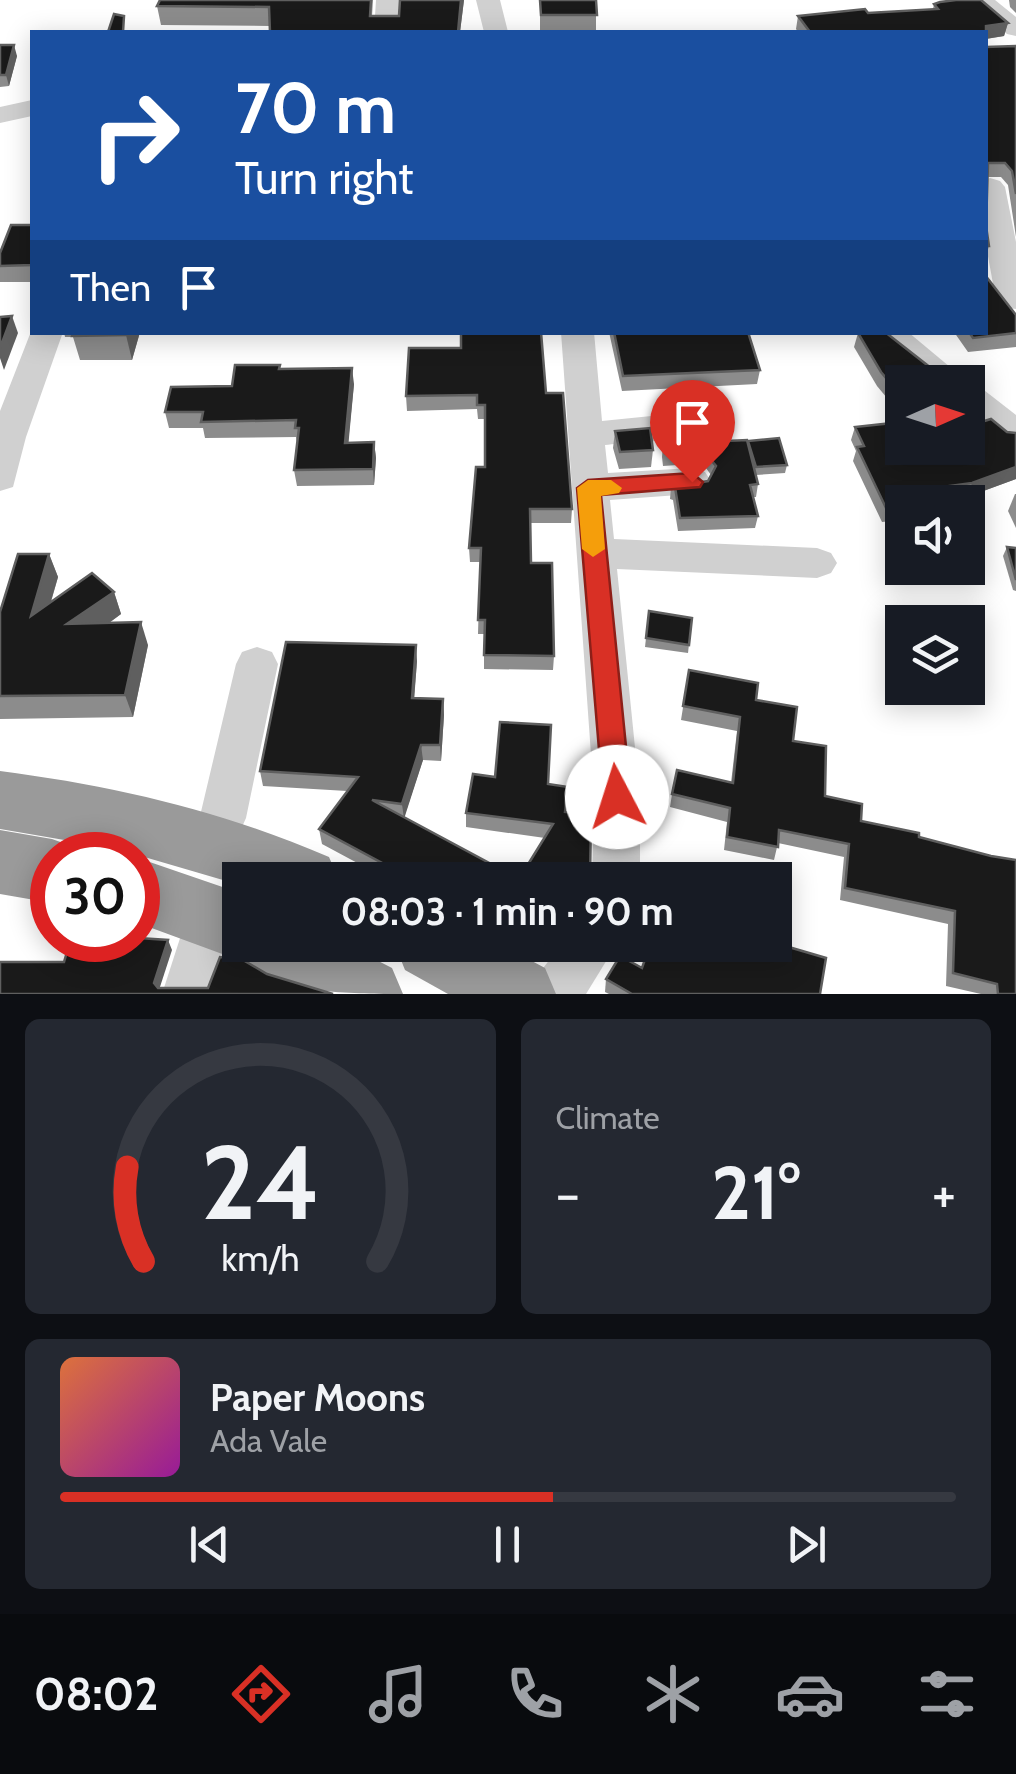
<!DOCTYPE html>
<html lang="en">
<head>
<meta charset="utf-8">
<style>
	:root { --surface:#171b24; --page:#242831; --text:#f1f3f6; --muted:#9ea1a6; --line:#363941; --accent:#d93025 }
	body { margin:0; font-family:Cabin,sans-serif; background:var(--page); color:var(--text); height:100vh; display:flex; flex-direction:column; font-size:38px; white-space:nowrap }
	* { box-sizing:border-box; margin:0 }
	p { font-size:32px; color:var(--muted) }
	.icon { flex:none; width:55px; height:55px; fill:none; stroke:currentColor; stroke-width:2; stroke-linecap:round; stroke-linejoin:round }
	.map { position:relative; height:994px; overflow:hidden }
	.drawer { display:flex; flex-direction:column; gap:25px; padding:25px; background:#0d0f14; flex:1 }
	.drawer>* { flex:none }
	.top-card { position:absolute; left:30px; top:30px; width:958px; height:305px; border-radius:0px; box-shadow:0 5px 25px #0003; background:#1a4fa0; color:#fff; overflow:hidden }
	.needle { width:65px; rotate:87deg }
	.fabs { position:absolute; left:885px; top:365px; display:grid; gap:20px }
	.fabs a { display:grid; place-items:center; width:100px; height:100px; border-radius:0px; background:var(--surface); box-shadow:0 5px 25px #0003; font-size:50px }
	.speed { position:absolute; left:30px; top:832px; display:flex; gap:20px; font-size:50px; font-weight:700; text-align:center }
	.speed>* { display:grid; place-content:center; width:130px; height:130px; border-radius:50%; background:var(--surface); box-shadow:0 5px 25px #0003; line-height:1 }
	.speed .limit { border:15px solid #d22; background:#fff; color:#111 }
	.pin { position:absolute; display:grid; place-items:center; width:85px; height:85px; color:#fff; margin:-102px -42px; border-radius:50% 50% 50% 0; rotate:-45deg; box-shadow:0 0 10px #0007 }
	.pin .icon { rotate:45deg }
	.me { position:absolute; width:110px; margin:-55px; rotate:355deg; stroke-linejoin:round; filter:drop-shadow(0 0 8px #0008) }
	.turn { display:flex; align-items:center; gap:35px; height:210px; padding:0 40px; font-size:45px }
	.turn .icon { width:130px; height:130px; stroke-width:2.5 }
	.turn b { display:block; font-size:70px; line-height:85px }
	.then { display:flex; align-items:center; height:95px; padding:0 40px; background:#0003; gap:20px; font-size:38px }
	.big { font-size:75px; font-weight:800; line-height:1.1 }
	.drawer .widget { flex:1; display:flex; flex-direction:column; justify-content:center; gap:15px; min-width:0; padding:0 35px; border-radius:15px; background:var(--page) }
	.drawer .dial { align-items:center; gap:0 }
	.dial svg { height:260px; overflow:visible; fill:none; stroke:var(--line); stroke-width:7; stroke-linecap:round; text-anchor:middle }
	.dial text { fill:var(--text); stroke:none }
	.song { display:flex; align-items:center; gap:30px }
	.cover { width:120px; height:120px; border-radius:15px; background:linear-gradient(135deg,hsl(20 70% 55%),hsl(300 70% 35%)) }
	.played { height:10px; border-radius:5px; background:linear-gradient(90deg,var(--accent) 55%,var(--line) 55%) }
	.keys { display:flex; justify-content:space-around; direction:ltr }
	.heat { display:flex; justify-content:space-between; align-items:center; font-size:55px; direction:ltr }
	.drawer .tiles { flex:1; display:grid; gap:25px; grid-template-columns:1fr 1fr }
	.widget:last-child { grid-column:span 2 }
	.trip { position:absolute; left:222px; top:862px; width:570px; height:100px; border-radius:0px; background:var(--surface); box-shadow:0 5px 25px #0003; font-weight:800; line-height:100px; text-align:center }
	.dock { display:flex; height:160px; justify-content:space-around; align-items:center; background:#090b0e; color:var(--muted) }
	.dock .icon { width:70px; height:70px }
	.dock .on { color:var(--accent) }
	.dock b { font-size:45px; color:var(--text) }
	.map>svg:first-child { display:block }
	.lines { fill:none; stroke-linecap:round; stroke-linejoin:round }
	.minor { fill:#d0d0d0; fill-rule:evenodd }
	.highway { fill:#9a9a9a; fill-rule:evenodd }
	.wall { fill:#8c8c8c }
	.shaded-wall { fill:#5f5f5f }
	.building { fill:#1a1a1a; stroke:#5f5f5f; stroke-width:2.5 }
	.route { fill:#d93025; stroke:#8d1f18; stroke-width:2.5 }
	.slow { fill:#f59e0b }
</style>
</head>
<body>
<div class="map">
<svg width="1016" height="994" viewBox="0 0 1016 994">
	<rect width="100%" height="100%" fill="#fff"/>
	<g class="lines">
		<g class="minor">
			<path d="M376,0h24l-2,32h-24z"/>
			<path d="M476,0h24l8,32h-24z"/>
			<path d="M968,0h27l21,17v19l-9,-2z"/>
			<path d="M32,100v16l-32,7v-16z"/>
			<path d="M990,178l10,3 5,6 11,55v67l-15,-2 -5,-7 -11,-60v-60z"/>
			<path d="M32,329v3h31l-37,105 -13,50 -13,4v-80z"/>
			<path d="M561,332h33l8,89 79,-8 34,-14 12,4 6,8c-20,32 -94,30 -128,34l3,28 84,-5 13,4 6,9 -6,9 -13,4 -82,6 4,39 203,9 14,5 6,10 -6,10 -14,5 -200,-9 23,228v83h-48l2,-83z"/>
			<path d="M870,332h38l60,50h-39z"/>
			<path d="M968,383l12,4 36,28v30l-13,-3 -35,-29z"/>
			<path d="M257,647l15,5 6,12 -32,154 -18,40 -17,6 -17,-6 -6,-15 12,-27 36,-152 6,-12z"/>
			<path d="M210,891l17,7 7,16 -22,80h-50l31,-96z"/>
			<path d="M561,945h55l-30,49h-56l7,-18z"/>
		</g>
		<g class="highway">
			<path d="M0,771c115,15 223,40 329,86l10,23h-99v5l-123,-36 -117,-20z"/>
			<path d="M0,830l52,9 25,9 3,7h-28v48l-52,-9z"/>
			<path d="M138,858l102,35v52h107l45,23 11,26c-39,0 -141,0 -159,-32l-106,-39z"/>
			<path d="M395,945h107l43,23 11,26h-108l-43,-24z"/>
		</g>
	</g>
	<g class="wall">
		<path d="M160,0h213l-1,16h27l65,-16 -4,32h-190v-6l-109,-1 -4,-19z"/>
		<rect x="540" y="0" width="56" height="32"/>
		<path d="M1009,0h7v13l-6,-6z"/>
		<path d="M934,4l74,19 -4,13 -18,3v8l30,-1v191l-8,-52 -7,-8h-14l-1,49 3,20 -4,14v-228h-187l-2,-3 2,-13 135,-7z"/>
		<path d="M0,45l17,11 -8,30 -9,1z"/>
		<path d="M32,225v57h-32v-29z"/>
		<path d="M1016,315v32l-48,5 -14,-20h31z"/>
		<path d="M64,332h76l-8,28h-52l-7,-23h-8z"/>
		<path d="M609,332h139l12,38 -3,14 -135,7z"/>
		<path d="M858,333l44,49v34l-25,-30 -23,-39z"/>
		<path d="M281,369l73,15 -6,59 26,-1 2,16 -2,27 -77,1 -3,-16 3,-27 -1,-6 -91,1 -2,-10h-34l-4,-16z"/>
		<path d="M546,393l26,116 -1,14h-41l1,40 23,93 -1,14 -69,-1v-35h-6l2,-72h-10l-1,-14 16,-81v-48h-7l-1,-10 -70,2 -1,-15z"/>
		<path d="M981,422l26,10 9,1v46l-49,18 -17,2 -2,3h-46v18l-20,2 -29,-61 3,-10 -5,-11 4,-13z"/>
		<path d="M615,431l38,19 -2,17 -32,2 -6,-21z"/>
		<path d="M663,444l124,21 -2,8 -29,2 2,9 -2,13h-3l5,19 -3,12 -77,3 -5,-31 -3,-1 1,-12 37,-6 3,-6 -5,-7 -13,-4 -30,2 -1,-9z"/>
		<path d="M1015,494h1v34l-8,-17z"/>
		<path d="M1007,547l9,1v43l-3,-1 -10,-34z"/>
		<path d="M49,554l9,23 -7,25 63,-10 7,22 -12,9 39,22 -15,72 -133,2v-107z"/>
		<path d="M649,611l43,7 -4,35 -43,-6z"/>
		<path d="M417,661l-3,37 29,1 1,16 -3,46 -18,-1 -19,57 115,62 26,-41 -79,-11v-14l82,-29 18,28 24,68h-201l-67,-36 -3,-15 28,-38 -84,-5 -3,-15z"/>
		<path d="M689,670l67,30 37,41 32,55 36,25 58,16 97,157h-35l-35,-8 2,-62 -108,-24 4,-43 -66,-14 -4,17 -50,-10 3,-28 -57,-15 2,-13 59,-11 6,-52 -56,-11z"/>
		<path d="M642,968l178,26h-211l-4,-2 1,-13z"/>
	</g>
	<g class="shaded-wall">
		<path d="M461,0h3l-4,32h-2z"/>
		<path d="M1008,23l-4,13 -19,3 1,-13z"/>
		<path d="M14,45l3,11 -8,30 -3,-11z"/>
		<path d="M12,316l6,17 -14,37 -4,-12v-10z"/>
		<path d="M127,332h13l-8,28 -6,-25z"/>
		<path d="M352,368l2,16 -7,75 -2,-16z"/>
		<path d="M374,442l2,16 -2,27 -1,-16z"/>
		<path d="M1016,467v12l-49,18 5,-14z"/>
		<path d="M953,490l-5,12h-29z"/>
		<path d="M49,554l9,23 -18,61 -9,-22z"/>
		<path d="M114,592l7,22 -45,33 -9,-23z"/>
		<path d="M141,622l7,23 -15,72 -8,-22z"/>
		<path d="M416,645l1,16 -4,53 -1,-16z"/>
		<path d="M443,699l1,16 -3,46 -1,-16z"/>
		<path d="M421,745l2,15 -19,59 -2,-15z"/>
		<path d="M168,940l4,10 -14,43 -4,-10z"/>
	</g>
	<g class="building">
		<path d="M160,0h211l-1,16h29l1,-16h61l-3,32h-188l-1,-25 -112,-1z"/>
		<path d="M540,0h56l1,15h-56z"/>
		<path d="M956,0h25l27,23 -22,3v21l30,-1v148l-4,-23 -7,-8h-17l-2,63 3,20h-4v-214h-175l-12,-16 67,-7 3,4 70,-4 -4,-5 6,-2z"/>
		<path d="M114,14l10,2 -1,16h-15z"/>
		<path d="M0,45h14l-8,30h-6z"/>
		<path d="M11,225h21v40l-32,1v-13z"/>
		<path d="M985,275l31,40v18l-43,5 -4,-6h16z"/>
		<path d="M12,316l-12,32v-31z"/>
		<path d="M73,332h54l-1,3 -54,1z"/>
		<path d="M461,332h80l5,61h17l9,116h-42l1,54h21l2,93 -70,-1 1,-35h-7l3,-72h-12l7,-81h9v-62h-8v-10l-71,1 3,-48h52z"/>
		<path d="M614,332h134l12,38 -137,6z"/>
		<path d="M885,332l51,40 9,10h-43v15l-21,-25 -23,-39z"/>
		<path d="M235,365h45l-1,4 73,-1 -7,75 29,-1 -1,27 -79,1 5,-42h-4l1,-8 -95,2 2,-10h-38l6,-25 61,-1z"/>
		<path d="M968,407l13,15 10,-3 16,13 9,1v34l-44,16 -22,3 3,4 -34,12h-17v4l-16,2 -29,-61 7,-1 -9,-19 47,-5v26h66z"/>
		<path d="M650,428l3,22 -33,2 -5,-21z"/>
		<path d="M779,438l8,27 -31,2 -8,-26z"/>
		<path d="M747,440l11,44 -8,1 8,31 -78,2 -5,-31h-4l37,-6 8,-15 -8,-10 -13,-4 -30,1 -2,-9z"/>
		<path d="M1007,547l9,1v32z"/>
		<path d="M18,554h31l-18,62 61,-43 22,19 -47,32 74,-2 -16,73 -125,1v-84z"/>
		<path d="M649,611l43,7 -3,27 -43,-7z"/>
		<path d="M286,642l130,3 -4,53 31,1 -3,46h-19l-19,59 -30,-4 147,79 34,-55 -87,-11 7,-39 22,3 5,-55 51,3 -3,59 20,3 -3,25 26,3 -1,65h-176l-95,-51 39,-52 -98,-6z"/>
		<path d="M689,670l69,13 -2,17 41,7 -4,34 33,5 -1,50 37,8 -1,17 58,12v4l72,19 25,4v134h-18l-1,-10 -44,-11 2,-62 -110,-23 4,-44 -70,-14 -1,17 -51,-10 3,-29 -58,-14 5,-24 56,13 7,-66 -57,-11z"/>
		<path d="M138,938l30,2 -14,43 4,5h50l12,-31 23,3 24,14 66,20h-333v-32h64l6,-20 31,2 2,-4h35z"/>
		<path d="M775,943l51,15 -6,36h-188l-26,-15 14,-23 22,12 8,-23h125z"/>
	</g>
	<path class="route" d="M692,473l11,9 -3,5 -99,8 30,302 -4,9 -10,3 -10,-3 -4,-9 -26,-309 11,-8z"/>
	<path class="slow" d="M588,480h23l11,8 -3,5 -18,3 4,53 -12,8 -11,-8 -5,-61z"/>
</svg>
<div class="fabs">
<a><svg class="needle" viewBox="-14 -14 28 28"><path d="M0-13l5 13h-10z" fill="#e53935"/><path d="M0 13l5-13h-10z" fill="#9ea1a6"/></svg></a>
<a><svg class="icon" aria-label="sound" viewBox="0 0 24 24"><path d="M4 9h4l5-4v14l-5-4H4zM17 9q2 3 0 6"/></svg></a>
<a><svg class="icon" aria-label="layers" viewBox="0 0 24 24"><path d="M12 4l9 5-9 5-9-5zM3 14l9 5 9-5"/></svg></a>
</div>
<div class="speed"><div class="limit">30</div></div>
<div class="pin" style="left:692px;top:482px;background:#d93025"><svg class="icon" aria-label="arrive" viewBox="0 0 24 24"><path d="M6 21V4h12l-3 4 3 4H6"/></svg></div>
<svg class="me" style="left:617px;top:797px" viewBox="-20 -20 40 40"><circle r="19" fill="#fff"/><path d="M0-13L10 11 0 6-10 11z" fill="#d93025"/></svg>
<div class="trip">08:03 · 1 min · 90 m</div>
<div class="top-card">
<div class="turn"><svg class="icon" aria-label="right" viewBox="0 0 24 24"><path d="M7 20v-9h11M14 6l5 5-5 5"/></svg><div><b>70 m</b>Turn right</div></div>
<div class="then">Then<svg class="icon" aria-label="arrive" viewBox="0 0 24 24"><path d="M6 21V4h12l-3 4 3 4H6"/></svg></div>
</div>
</div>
<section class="drawer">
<div class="tiles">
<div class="widget dial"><svg viewBox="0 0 100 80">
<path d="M14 69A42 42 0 1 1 86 69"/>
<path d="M14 69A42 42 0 0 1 9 40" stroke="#d93025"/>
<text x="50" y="56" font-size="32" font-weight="700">24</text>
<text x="50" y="72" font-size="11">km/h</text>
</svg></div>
<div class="widget"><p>Climate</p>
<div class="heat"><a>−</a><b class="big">21°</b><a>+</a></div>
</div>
<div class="widget">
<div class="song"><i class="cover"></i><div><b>Paper Moons</b><p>Ada Vale</p></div></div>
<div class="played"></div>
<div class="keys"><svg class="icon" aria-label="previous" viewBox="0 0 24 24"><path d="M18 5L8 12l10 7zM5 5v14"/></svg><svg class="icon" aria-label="pause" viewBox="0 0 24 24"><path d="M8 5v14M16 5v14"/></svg><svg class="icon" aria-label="next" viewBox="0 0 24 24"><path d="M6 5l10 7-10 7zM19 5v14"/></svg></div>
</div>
</div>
</section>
<nav class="dock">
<b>08:02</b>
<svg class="icon on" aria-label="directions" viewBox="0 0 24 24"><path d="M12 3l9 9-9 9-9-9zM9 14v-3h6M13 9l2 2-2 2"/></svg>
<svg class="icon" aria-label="music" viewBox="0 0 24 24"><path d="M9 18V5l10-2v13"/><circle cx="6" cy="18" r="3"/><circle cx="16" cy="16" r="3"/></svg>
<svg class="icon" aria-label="phone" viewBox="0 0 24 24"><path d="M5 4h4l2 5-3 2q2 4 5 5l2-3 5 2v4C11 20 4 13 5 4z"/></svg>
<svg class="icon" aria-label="climate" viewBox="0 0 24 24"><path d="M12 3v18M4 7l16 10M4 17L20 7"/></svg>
<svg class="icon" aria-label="car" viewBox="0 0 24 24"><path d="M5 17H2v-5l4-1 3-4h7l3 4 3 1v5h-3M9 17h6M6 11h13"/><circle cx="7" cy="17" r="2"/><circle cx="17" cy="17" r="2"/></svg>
<svg class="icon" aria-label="filters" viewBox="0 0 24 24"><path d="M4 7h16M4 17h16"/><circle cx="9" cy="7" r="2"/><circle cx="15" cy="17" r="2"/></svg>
</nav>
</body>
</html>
